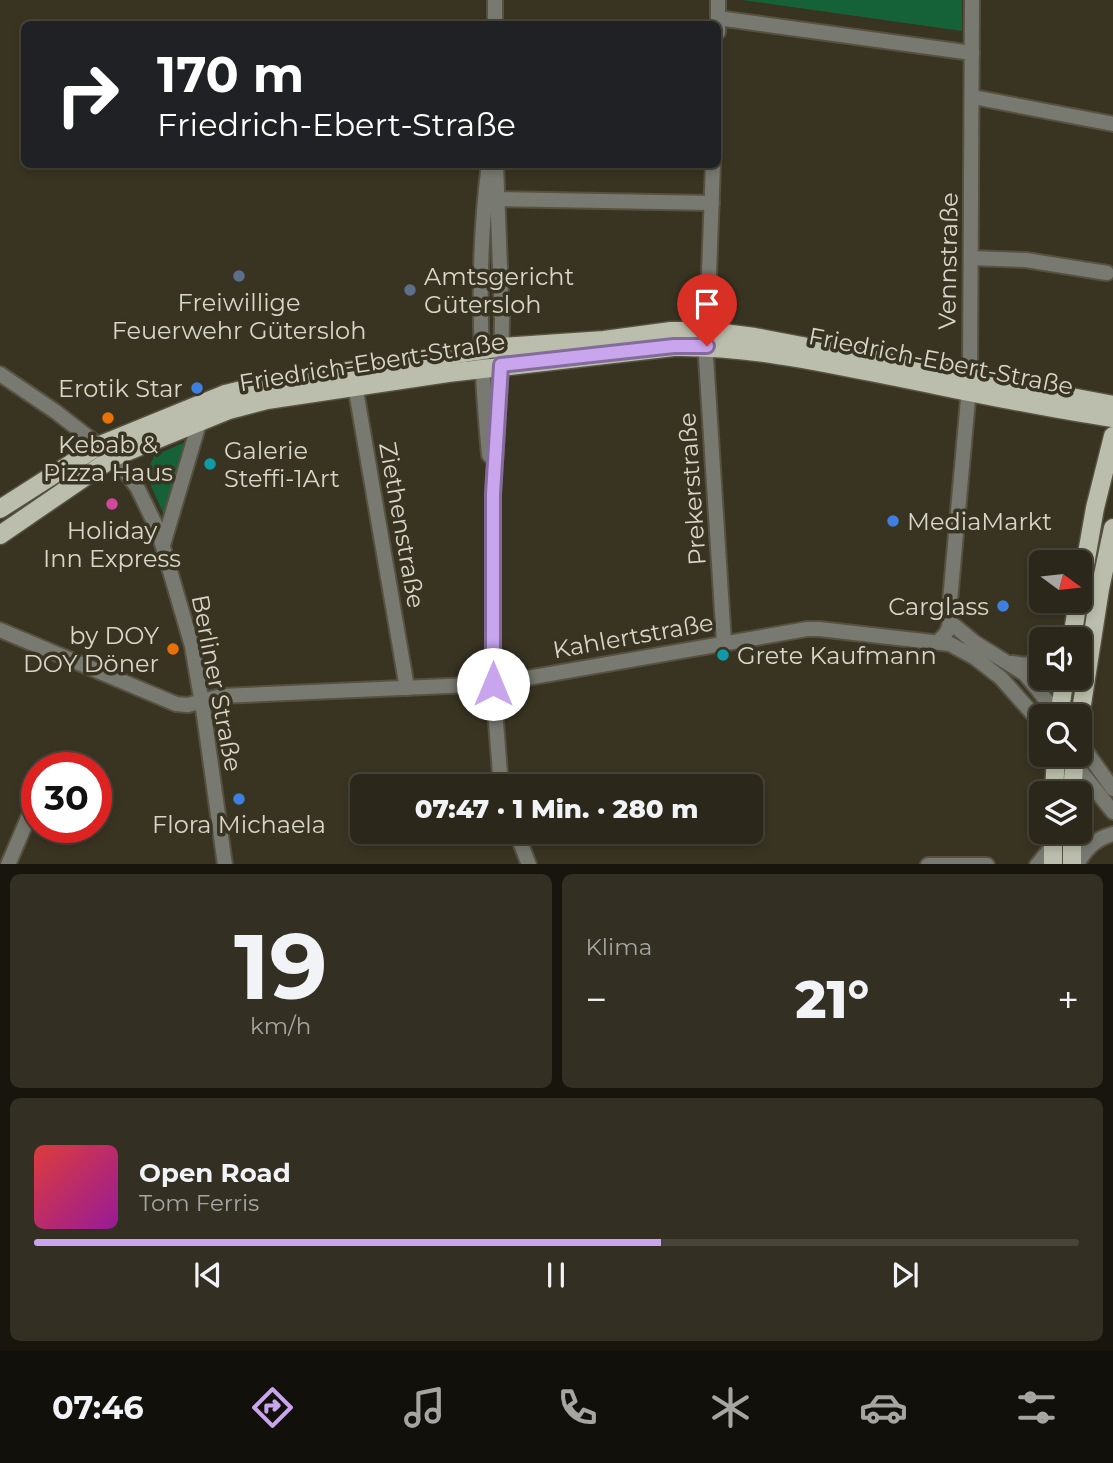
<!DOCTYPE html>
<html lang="de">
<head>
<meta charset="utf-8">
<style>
	:root { --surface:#2b271a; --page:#332f23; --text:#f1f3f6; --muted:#a6a5a2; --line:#474439; --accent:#c9a5ee }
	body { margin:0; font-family:Montserrat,sans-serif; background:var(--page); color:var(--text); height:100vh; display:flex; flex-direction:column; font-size:26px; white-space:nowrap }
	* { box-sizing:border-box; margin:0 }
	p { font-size:23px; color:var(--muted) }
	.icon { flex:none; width:38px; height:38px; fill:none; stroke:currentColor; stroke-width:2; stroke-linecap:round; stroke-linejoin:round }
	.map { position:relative; height:864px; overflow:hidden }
	.details { display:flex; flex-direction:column; gap:10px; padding:10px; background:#18150e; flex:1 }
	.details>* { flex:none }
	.banner { position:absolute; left:21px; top:21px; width:700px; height:147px; border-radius:10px; box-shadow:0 4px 10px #0003,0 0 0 2px var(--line); background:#202124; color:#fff; overflow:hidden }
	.needle { width:46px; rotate:105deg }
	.tools { position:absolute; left:1029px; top:550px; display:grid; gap:14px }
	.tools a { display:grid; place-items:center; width:63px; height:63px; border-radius:10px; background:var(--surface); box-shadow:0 4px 10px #0003,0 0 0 2px var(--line); font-size:35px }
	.speed { position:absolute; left:21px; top:752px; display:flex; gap:14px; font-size:35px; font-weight:700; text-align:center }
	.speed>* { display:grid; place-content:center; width:91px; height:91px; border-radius:50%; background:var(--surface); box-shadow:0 4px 10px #0003,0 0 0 2px var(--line); line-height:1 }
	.speed .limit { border:10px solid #d22; background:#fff; color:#111 }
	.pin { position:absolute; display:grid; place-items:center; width:60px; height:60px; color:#fff; margin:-72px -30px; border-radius:50% 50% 50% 0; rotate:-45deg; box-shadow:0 0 7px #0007 }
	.pin .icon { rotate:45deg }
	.me { position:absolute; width:77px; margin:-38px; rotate:0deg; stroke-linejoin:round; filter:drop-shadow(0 0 5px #0008) }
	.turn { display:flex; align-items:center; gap:24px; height:147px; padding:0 21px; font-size:32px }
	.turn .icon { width:91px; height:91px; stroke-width:2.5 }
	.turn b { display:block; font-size:49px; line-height:60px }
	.big { font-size:52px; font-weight:800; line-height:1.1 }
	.details .card { flex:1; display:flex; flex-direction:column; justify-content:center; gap:10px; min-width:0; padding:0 24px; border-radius:10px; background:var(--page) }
	.details .dial { align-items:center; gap:0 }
	.dial b { font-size:91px; line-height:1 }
	.song { display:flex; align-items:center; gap:21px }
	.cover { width:84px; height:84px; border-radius:10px; background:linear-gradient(135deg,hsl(0 70% 55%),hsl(300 70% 35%)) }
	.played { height:7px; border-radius:4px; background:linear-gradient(90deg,var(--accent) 60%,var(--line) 60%) }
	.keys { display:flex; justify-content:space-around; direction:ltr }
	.heat { display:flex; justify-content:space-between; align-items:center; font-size:38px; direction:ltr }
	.details .tiles { flex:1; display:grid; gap:10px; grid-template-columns:1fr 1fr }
	.card:last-child { grid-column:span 2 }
	.trip { position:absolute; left:350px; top:774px; width:413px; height:70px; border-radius:10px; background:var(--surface); box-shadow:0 4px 10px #0003,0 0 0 2px var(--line); font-weight:800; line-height:70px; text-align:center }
	.tabs { display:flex; height:112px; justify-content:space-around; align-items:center; background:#11100a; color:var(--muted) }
	.tabs .icon { width:49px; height:49px }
	.tabs .on { color:var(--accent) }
	.tabs b { font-size:32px; color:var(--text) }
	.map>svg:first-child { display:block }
	.green { fill:#156238 }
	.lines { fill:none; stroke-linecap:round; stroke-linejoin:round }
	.minor-casing { stroke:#565140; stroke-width:18 }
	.major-casing { stroke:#565140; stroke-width:21 }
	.minor { stroke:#787a71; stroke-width:14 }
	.major { stroke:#bbbeac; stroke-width:18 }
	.route-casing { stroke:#836b9b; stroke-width:18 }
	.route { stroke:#c9a5ee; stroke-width:12 }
	.service-dot { fill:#5c6f8a; stroke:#393422; stroke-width:2.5 }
	.shop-dot { fill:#3f7fe0; stroke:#393422; stroke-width:2.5 }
	.food-dot { fill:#e8710a; stroke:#393422; stroke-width:2.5 }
	.culture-dot { fill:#0f9aa8; stroke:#393422; stroke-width:2.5 }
	.hotel-dot { fill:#d1479c; stroke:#393422; stroke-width:2.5 }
	.labels { text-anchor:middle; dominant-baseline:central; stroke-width:7; stroke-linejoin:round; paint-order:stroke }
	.street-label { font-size:24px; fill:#d8d5ca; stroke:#393422 }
	.poi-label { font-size:24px; fill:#d8d5ca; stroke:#393422; text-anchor:start }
</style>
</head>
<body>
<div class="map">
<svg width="1113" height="865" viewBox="0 0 1113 865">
	<rect width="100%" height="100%" fill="#393422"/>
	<g class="green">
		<path d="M742,0h220v31z"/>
		<path d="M192,439l-25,82 -21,-46 8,-19z"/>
	</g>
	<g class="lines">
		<defs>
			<g id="minor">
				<path d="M718,18l254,35"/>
				<path d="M495,24v-24"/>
				<path d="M718,32v-32"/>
				<path d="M973,97l140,27"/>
				<path d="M489,164c-13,97 -9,194 0,291"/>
				<path d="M496,164l6,155 -1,46 -8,129v190l8,102"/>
				<path d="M713,164l-7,193 18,286"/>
				<path d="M490,199l222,4"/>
				<path d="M971,258l55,2 81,13"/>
				<path d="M0,374l56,38 58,45 23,30 21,43 34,116 12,69 21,150"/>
				<path d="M354,379l53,309"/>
				<path d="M163,545l37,-125"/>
				<path d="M951,623l23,19 51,32 34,42"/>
				<path d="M0,630l176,74 12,1 33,-9 272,-12 314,-55h12l131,15 24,13 27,21 40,45"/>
				<path d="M937,642c12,-9 14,-16 12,-30l21,-235 2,-377"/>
				<path d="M1012,663l13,2 16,-4"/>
				<path d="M1080,743l33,46"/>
				<path d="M1070,758l43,54"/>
				<path d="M516,831l13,34"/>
				<path d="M8,865l29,-68"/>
				<path d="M928,865h59"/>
				<path d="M1037,865l16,-20"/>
				<path d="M1077,865c8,-16 19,-27 36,-31"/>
			</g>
			<g id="major">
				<path d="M0,509l100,-64 125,-51 42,-10 234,-37 103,-7 67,-9h37l47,6 358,68"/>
				<path d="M0,535l114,-78 115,-47 38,-10 181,-27 226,-26c64,-1 128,11 191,24 83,16 165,35 248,47"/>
				<path d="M1080,593l15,-85 18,-72"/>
				<path d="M1072,639l6,-39"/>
				<path d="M1059,716l6,-39"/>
				<path d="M1080,717l20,-128 13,-61"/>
				<path d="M1054,793l2,-39"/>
				<path d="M1072,793l3,-39"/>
				<path d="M1053,865v-34"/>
				<path d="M1072,865v-34"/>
			</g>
		</defs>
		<use href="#minor" class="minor-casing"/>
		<use href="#major" class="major-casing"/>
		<use href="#minor" class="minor"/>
		<use href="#major" class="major"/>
	</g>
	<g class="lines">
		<defs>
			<path id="route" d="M493,684v-190l8,-129 173,-19h33"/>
		</defs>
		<use href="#route" class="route-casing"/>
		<use href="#route" class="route"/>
	</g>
	<g class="service-dot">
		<circle cx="239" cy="276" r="7"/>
		<circle cx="410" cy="290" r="7"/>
	</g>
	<g class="shop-dot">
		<circle cx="197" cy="388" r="7"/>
		<circle cx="893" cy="521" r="7"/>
		<circle cx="1003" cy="606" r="7"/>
		<circle cx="239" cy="799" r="7"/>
	</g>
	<g class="food-dot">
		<circle cx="108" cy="418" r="7"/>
		<circle cx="173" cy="649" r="7"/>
	</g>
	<g class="culture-dot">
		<circle cx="210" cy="464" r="7"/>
		<circle cx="723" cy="655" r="7"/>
	</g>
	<circle class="hotel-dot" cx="112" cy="504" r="7"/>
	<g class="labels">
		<g class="street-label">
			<text transform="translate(948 261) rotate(-89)">Vennstraße</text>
			<text transform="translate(941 361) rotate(11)">Friedrich-Ebert-Straße</text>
			<text transform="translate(372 362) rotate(-9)">Friedrich-Ebert-Straße</text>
			<text transform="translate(692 489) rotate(-94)">Prekerstraße</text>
			<text transform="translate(402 525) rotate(80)">Ziethenstraße</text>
			<text transform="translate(633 636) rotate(-10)">Kahlertstraße</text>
			<text transform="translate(217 683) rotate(79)">Berliner Straße</text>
		</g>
		<g class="poi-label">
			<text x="424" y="276">Amtsgericht<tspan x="424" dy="28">Gütersloh</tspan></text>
			<text x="239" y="302" text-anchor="middle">Freiwillige<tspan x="239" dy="28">Feuerwehr Gütersloh</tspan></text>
			<text x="183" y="388" text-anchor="end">Erotik Star</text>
			<text x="108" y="444" text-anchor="middle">Kebab &amp;<tspan x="108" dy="28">Pizza Haus</tspan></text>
			<text x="224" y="450">Galerie<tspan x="224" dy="28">Steffi-1Art</tspan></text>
			<text x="907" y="521">MediaMarkt</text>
			<text x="112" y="530" text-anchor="middle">Holiday<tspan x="112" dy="28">Inn Express</tspan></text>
			<text x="989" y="606" text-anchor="end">Carglass</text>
			<text x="159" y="635" text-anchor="end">by DOY<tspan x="159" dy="28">DOY Döner</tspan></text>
			<text x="737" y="655">Grete Kaufmann</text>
			<text x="239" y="824" text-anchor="middle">Flora Michaela</text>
		</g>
	</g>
</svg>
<div class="tools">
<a><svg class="needle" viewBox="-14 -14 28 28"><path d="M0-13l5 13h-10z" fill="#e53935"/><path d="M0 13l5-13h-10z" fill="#a6a5a2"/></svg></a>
<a><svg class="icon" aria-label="sound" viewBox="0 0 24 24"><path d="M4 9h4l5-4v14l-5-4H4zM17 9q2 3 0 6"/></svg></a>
<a><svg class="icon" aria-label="search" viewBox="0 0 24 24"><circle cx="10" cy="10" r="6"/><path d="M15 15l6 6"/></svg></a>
<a><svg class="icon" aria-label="layers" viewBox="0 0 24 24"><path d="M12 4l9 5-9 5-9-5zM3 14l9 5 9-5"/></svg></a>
</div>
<div class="speed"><div class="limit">30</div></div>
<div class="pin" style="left:707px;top:346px;background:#d93025"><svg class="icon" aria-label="arrive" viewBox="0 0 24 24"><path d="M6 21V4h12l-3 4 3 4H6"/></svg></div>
<svg class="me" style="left:493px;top:684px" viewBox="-20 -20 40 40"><circle r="19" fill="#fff"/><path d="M0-13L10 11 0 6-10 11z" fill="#c9a5ee"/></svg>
<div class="trip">07:47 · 1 Min. · 280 m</div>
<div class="banner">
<div class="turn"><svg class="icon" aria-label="right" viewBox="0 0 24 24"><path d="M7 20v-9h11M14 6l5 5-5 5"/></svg><div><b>170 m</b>Friedrich-Ebert-Straße</div></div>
</div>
</div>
<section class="details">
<div class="tiles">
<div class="card dial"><b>19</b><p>km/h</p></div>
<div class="card"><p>Klima</p>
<div class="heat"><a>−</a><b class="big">21°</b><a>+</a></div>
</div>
<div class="card">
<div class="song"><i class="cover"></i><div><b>Open Road</b><p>Tom Ferris</p></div></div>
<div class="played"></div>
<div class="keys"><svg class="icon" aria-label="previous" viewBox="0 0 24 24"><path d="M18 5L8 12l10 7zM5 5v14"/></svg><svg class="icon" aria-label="pause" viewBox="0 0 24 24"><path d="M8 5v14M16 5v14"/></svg><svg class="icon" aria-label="next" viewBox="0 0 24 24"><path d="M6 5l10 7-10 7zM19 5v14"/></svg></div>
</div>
</div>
</section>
<nav class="tabs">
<b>07:46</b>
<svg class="icon on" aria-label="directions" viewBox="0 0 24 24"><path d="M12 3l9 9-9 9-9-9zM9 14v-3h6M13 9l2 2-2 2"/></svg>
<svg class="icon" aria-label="music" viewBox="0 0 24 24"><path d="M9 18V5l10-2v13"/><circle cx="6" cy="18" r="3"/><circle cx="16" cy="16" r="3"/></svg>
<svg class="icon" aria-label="phone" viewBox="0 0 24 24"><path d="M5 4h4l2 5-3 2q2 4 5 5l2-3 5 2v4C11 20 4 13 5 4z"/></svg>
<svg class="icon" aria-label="climate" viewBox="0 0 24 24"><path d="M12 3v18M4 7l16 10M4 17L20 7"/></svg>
<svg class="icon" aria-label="car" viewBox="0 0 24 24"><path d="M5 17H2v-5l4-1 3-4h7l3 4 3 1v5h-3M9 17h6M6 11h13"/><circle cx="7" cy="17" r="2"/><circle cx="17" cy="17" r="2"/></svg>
<svg class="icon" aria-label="filters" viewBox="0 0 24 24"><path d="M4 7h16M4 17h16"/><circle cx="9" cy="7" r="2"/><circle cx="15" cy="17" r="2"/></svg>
</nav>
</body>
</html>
